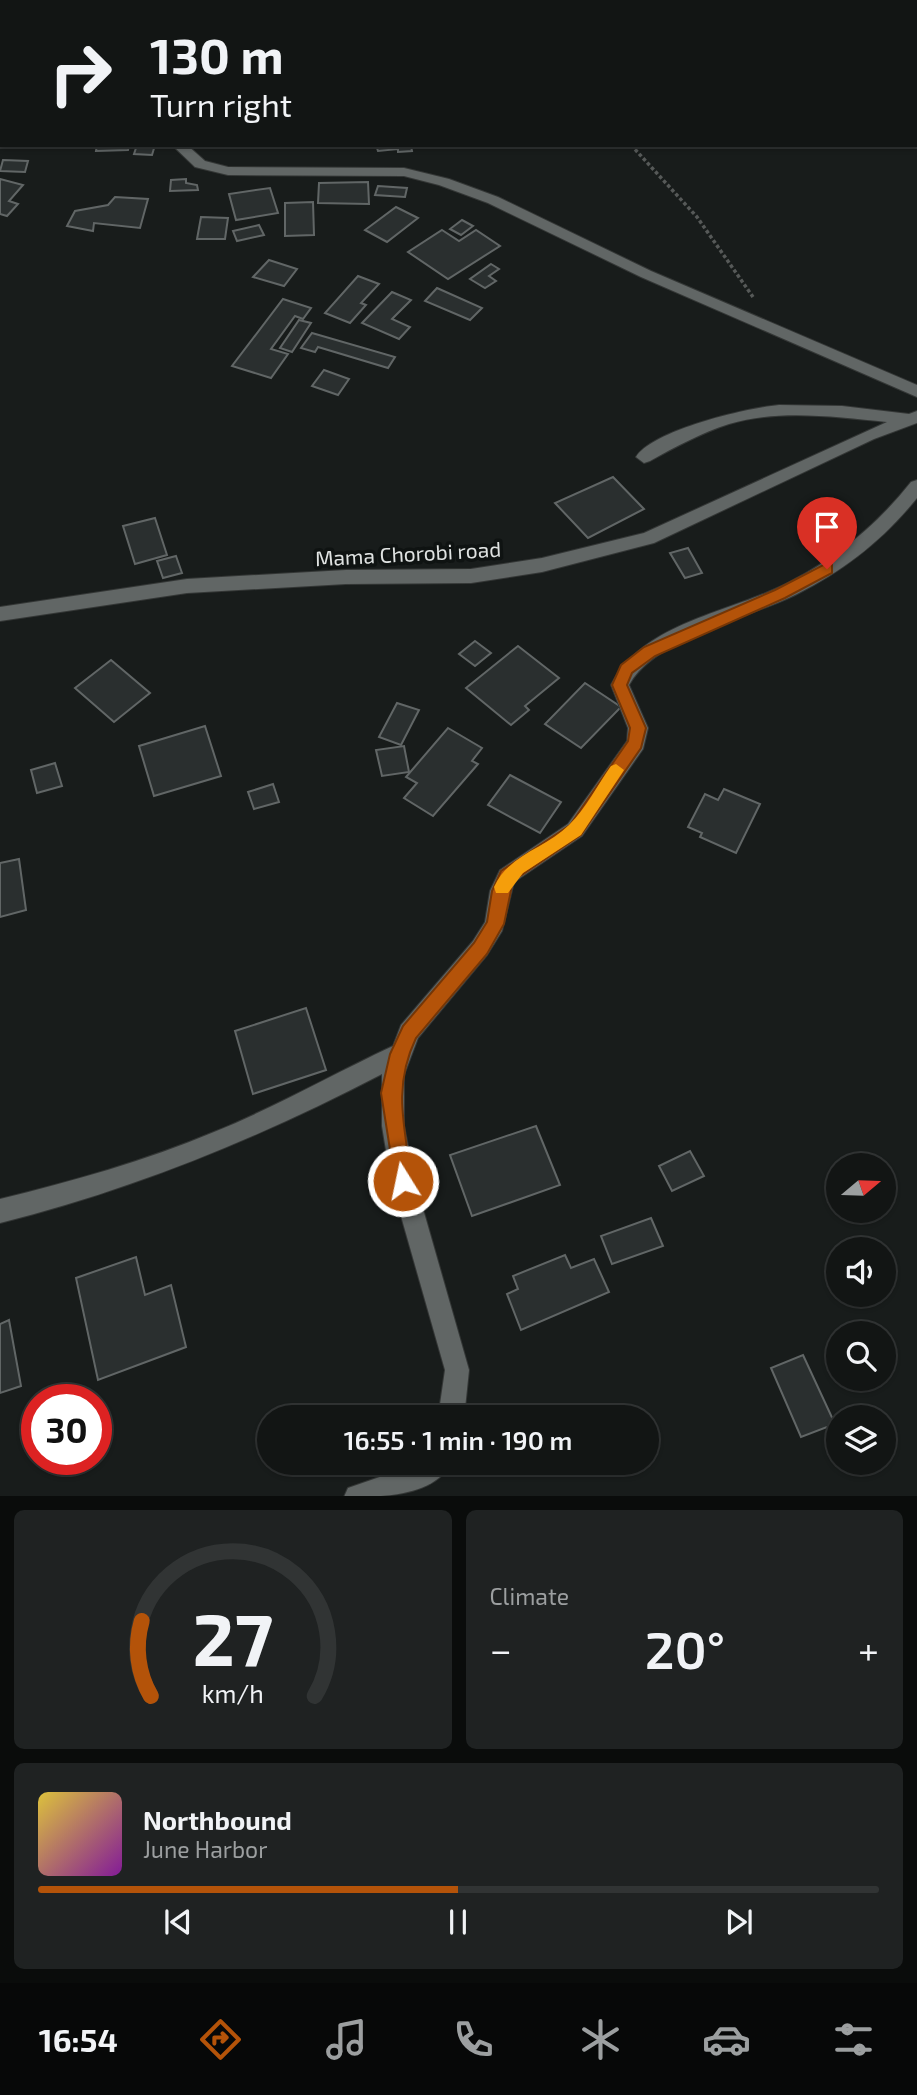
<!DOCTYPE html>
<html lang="en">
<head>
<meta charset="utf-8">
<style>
	:root { --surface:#121514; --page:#1f2222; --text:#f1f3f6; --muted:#9c9fa0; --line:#313434; --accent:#b45309 }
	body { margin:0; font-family:"Exo 2",sans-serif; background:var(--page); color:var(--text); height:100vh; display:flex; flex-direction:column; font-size:26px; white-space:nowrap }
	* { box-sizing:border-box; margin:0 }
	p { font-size:23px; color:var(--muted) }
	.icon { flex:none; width:38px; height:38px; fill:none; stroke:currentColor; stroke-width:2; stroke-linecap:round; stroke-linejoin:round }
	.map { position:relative; height:1496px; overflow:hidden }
	.panel { display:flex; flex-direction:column; gap:14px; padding:14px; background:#0a0c0b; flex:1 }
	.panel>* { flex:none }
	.hud { position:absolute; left:0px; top:0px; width:917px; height:147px; box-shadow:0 2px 5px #0004,0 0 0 2px var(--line); background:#121514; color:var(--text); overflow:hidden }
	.needle { width:46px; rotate:71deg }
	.controls { position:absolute; left:826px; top:1153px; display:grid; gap:14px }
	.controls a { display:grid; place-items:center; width:70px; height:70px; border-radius:50%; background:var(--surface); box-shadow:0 2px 5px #0004,0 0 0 2px var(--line); font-size:35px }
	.speed { position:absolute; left:21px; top:1384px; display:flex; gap:14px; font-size:35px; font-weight:700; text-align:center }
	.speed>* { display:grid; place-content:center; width:91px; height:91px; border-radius:50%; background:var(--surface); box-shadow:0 2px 5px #0004,0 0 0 2px var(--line); line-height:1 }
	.speed .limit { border:10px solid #d22; background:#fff; color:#111 }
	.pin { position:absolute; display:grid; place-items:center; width:60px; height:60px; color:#fff; margin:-72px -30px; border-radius:50% 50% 50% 0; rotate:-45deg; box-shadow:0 0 7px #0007 }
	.pin .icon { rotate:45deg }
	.me { position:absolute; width:77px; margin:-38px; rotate:350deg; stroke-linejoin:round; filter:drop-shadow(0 0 5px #0008) }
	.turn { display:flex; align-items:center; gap:24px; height:147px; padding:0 35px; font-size:32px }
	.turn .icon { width:91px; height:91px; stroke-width:2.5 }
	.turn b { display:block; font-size:49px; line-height:60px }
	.big { font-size:52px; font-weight:600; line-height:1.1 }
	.panel .tile { flex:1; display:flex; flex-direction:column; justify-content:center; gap:10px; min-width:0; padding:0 24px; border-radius:10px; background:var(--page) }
	.panel .dial { align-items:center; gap:0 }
	.dial svg { height:182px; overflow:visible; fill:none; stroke:var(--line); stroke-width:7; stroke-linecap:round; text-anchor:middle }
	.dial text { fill:var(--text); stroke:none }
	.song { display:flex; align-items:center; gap:21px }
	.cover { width:84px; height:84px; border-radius:10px; background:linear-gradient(135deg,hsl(50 70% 55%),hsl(290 70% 35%)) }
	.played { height:7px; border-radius:4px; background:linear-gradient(90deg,var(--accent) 50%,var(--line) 50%) }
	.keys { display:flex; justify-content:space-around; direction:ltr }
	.heat { display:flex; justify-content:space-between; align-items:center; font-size:38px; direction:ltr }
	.panel .tiles { flex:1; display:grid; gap:14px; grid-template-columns:1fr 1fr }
	.tile:last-child { grid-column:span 2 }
	.trip { position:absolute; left:257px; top:1405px; width:402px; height:70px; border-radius:35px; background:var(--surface); box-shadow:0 2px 5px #0004,0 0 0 2px var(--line); font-weight:600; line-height:70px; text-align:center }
	.tabs { display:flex; height:112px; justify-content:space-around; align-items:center; background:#070808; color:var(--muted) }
	.tabs .icon { width:49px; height:49px }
	.tabs .on { color:var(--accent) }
	.tabs b { font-size:32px; color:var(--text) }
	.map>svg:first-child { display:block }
	.building { fill:#2a2f2f; stroke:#616666; stroke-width:2 }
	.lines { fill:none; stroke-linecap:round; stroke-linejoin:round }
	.minor-casing { stroke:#343736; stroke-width:2 }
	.path { stroke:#565958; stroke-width:3.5; stroke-dasharray:3.5 2.5; stroke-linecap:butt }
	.minor { fill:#616665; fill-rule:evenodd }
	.route { fill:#b45309; stroke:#753606; stroke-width:2 }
	.slow { fill:#f59e0b }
	.labels { text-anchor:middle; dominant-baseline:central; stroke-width:7; stroke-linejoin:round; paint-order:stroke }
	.street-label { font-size:21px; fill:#e0e3e2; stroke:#0f1312 }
</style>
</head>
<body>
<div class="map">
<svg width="917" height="1497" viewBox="0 0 917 1497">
	<rect width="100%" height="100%" fill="#181c1b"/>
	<g class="building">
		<path d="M97,145h32l-1,5 -32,1z"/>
		<path d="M137,145h18l-3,10 -18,-1z"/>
		<path d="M376,145h41l-6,1 1,5 -14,1v-3l-20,2z"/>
		<path d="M3,160l25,1 -3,11 -25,-1z"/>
		<path d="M0,179l23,6 -14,16 9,3 -11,12 -7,-2z"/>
		<path d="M186,179v4l11,2 1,5 -28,1 1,-11z"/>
		<path d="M368,182l1,22 -51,-1 1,-20z"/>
		<path d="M378,186l29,2 -2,9 -30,-2z"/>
		<path d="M270,188l8,25 -42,7 -7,-26z"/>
		<path d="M115,197l33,2 -8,29 -46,-5 -1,8 -26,-5 8,-15 33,-6z"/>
		<path d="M313,202l1,33 -29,1v-33z"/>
		<path d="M396,207l22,11 -31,24 -22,-12z"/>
		<path d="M201,217l27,1 -3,21h-28z"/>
		<path d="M462,220l11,6 -12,9 -11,-6z"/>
		<path d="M259,225l5,10 -27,6 -4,-10z"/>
		<path d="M442,230l17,11 17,-11 24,16 -52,33 -40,-27z"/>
		<path d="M269,260l28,9 -13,17 -31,-9z"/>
		<path d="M491,264l8,5 -10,7 7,5 -11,7 -15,-9z"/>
		<path d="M358,276l21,8 -18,19 5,2 -16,18 -25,-10z"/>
		<path d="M437,288l45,20 -12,12 -45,-19z"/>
		<path d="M392,292l19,8 -19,19 18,8 -11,12 -37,-16z"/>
		<path d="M283,299l28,9 -8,11 -8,-3 -24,33 17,5 -17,24 -39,-12z"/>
		<path d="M299,320l12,3 -19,29 -12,-4z"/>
		<path d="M312,333l83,24 -7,11 -70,-21 -3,5 -14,-4z"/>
		<path d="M324,370l25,9 -11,16 -26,-9z"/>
		<path d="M613,477l31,32 -56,29 -33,-35z"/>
		<path d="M155,518l12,37 -32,9 -12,-38z"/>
		<path d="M688,548l14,25 -17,5 -15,-25z"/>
		<path d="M176,556l6,17 -19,5 -6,-17z"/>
		<path d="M475,641l16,12 -16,13 -16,-12z"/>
		<path d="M518,646l41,32 -34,28 4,4 -18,15 -45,-37z"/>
		<path d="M111,660l39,33 -36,29 -39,-34z"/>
		<path d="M585,683l36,24 -40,41 -36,-24z"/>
		<path d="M397,703l22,7 -18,35 -22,-8z"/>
		<path d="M205,726l16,50 -67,20 -15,-50z"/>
		<path d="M448,728l34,20 -10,13 6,3 -45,52 -29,-18 13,-15 -11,-6z"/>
		<path d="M404,746l5,26 -27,4 -6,-26z"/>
		<path d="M55,763l7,23 -25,7 -6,-23z"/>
		<path d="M510,775l51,27 -21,31 -52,-28z"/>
		<path d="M273,784l6,18 -25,7 -6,-17z"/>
		<path d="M724,789l36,15 -24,49 -36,-16 2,-4 -14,-6 17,-33 13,6z"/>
		<path d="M19,859l7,51 -26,7v-54z"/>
		<path d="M306,1008l20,62 -73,24 -18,-63z"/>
		<path d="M536,1126l24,59 -88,31 -22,-61z"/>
		<path d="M690,1151l14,25 -32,15 -13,-25z"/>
		<path d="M651,1218l12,28 -51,18 -11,-28z"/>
		<path d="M565,1255l6,13 23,-9 15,33 -88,38 -14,-36 11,-5 -5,-13z"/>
		<path d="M136,1257l9,38 26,-10 15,62 -88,33 -22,-102z"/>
		<path d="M9,1320l12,66 -21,7v-69z"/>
		<path d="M803,1355l32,69 -34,13 -30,-69z"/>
	</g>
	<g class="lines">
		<defs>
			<g id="minor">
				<rect x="0" y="9" width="2" height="8"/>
				<path d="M172,145h15l18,16 23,6 176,1 45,11 49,18 153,74 266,114v12l-276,-120 -153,-74 -49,-18 -35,-9 -176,-1 -33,-8z"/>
				<path d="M779,405l63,1 67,8 8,-3v12l-43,16 -220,104 -112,29 -71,11 -125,1 -159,9 -187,28v-14l187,-28 159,-9 125,-1 71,-11 102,-25 243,-111c-52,-5 -108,-13 -158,2 -28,9 -54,23 -79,37l-6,2 -8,-6c17,-27 111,-49 143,-52z"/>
				<path d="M917,480v18c-34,42 -72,72 -120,96 -47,24 -142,43 -168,91l19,43 -5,21 -61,87 -68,46 -12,49 -15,24 -69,83 -14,37v51l11,55 54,189 -5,48h-26l7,-48 -54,-189 -9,-55v-52c-123,64 -247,115 -382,149v-24c73,-18 145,-38 214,-67 62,-25 119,-58 179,-86l8,-21 72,-84 12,-19 5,-31 10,-21 68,-46 59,-83 1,-13 -17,-43c32,-63 119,-72 177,-102 50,-26 88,-57 123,-101z"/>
				<path d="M420,1463h31c-17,34 -71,34 -107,34l4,-9z"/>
			</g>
		</defs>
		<use href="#minor" class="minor-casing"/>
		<g class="path">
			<path d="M528,0l2,2"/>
			<path d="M0,140l2,-2"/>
			<path d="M631,145l66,72 56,80"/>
		</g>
		<use href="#minor" class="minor"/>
	</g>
	<path class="route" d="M827,563l5,2v8l-47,25 -130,58 -23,17 -5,12 19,43 -5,20 -60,87 -68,46 -9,43 -17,30 -71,84c-24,50 -11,90 -4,143l-2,6 -7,3 -7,-3 -15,-94 9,-39 13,-28 71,-83 13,-21 5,-31 9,-20 69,-46 58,-84 2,-13 -18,-43 9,-20 23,-18 131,-57z"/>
	<path class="slow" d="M616,764l8,6 -43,65 -58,38 -15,20h-12l-2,-6c15,-33 51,-38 75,-62 17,-16 29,-41 42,-59z"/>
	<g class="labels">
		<g class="street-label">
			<text transform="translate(408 553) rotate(-3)">Mama Chorobi road</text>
		</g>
	</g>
</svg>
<div class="controls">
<a><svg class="needle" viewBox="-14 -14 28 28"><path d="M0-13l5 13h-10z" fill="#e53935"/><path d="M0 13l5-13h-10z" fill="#9c9fa0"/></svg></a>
<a><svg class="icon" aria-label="sound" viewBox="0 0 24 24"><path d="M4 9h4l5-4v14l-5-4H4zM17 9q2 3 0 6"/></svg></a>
<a><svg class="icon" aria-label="search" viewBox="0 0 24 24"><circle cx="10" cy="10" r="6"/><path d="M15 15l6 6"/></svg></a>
<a><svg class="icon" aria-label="layers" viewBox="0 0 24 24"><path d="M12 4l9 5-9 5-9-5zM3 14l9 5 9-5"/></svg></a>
</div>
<div class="speed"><div class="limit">30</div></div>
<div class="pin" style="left:827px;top:569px;background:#d93025"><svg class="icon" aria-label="arrive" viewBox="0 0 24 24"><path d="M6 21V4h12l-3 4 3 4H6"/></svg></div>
<svg class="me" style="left:403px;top:1181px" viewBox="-20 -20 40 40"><circle r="17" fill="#b45309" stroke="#fff" stroke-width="3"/><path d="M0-11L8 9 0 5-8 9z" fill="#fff"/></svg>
<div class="trip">16:55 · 1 min · 190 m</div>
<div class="hud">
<div class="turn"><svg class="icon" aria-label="right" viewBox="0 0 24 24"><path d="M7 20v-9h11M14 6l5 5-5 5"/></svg><div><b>130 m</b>Turn right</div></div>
</div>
</div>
<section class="panel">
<div class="tiles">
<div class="tile dial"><svg viewBox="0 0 100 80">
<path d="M14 69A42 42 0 1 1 86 69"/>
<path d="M14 69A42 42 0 0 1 10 36" stroke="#b45309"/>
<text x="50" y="56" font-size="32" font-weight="700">27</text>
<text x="50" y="72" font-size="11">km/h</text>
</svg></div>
<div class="tile"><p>Climate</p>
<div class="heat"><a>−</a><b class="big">20°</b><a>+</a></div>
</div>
<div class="tile">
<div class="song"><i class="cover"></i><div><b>Northbound</b><p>June Harbor</p></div></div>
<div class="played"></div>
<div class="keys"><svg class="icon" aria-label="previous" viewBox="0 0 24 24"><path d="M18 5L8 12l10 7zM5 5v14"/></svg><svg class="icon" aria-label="pause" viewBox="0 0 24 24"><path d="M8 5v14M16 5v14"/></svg><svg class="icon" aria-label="next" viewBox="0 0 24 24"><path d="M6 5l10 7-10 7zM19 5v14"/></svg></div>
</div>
</div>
</section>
<nav class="tabs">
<b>16:54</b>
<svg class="icon on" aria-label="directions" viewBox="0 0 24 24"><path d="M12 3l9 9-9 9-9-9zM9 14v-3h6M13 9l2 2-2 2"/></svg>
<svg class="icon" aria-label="music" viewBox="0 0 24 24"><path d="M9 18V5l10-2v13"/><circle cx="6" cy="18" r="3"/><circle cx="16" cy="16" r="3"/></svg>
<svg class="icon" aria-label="phone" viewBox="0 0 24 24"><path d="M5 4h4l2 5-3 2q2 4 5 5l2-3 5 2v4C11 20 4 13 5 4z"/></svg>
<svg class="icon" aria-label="climate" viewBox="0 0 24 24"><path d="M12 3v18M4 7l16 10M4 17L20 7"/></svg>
<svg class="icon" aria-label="car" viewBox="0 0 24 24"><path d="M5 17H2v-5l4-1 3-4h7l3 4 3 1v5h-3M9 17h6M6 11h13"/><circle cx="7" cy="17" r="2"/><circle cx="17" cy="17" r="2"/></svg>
<svg class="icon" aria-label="filters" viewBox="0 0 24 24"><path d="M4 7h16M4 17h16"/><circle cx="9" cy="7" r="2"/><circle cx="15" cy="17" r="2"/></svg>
</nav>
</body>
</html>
